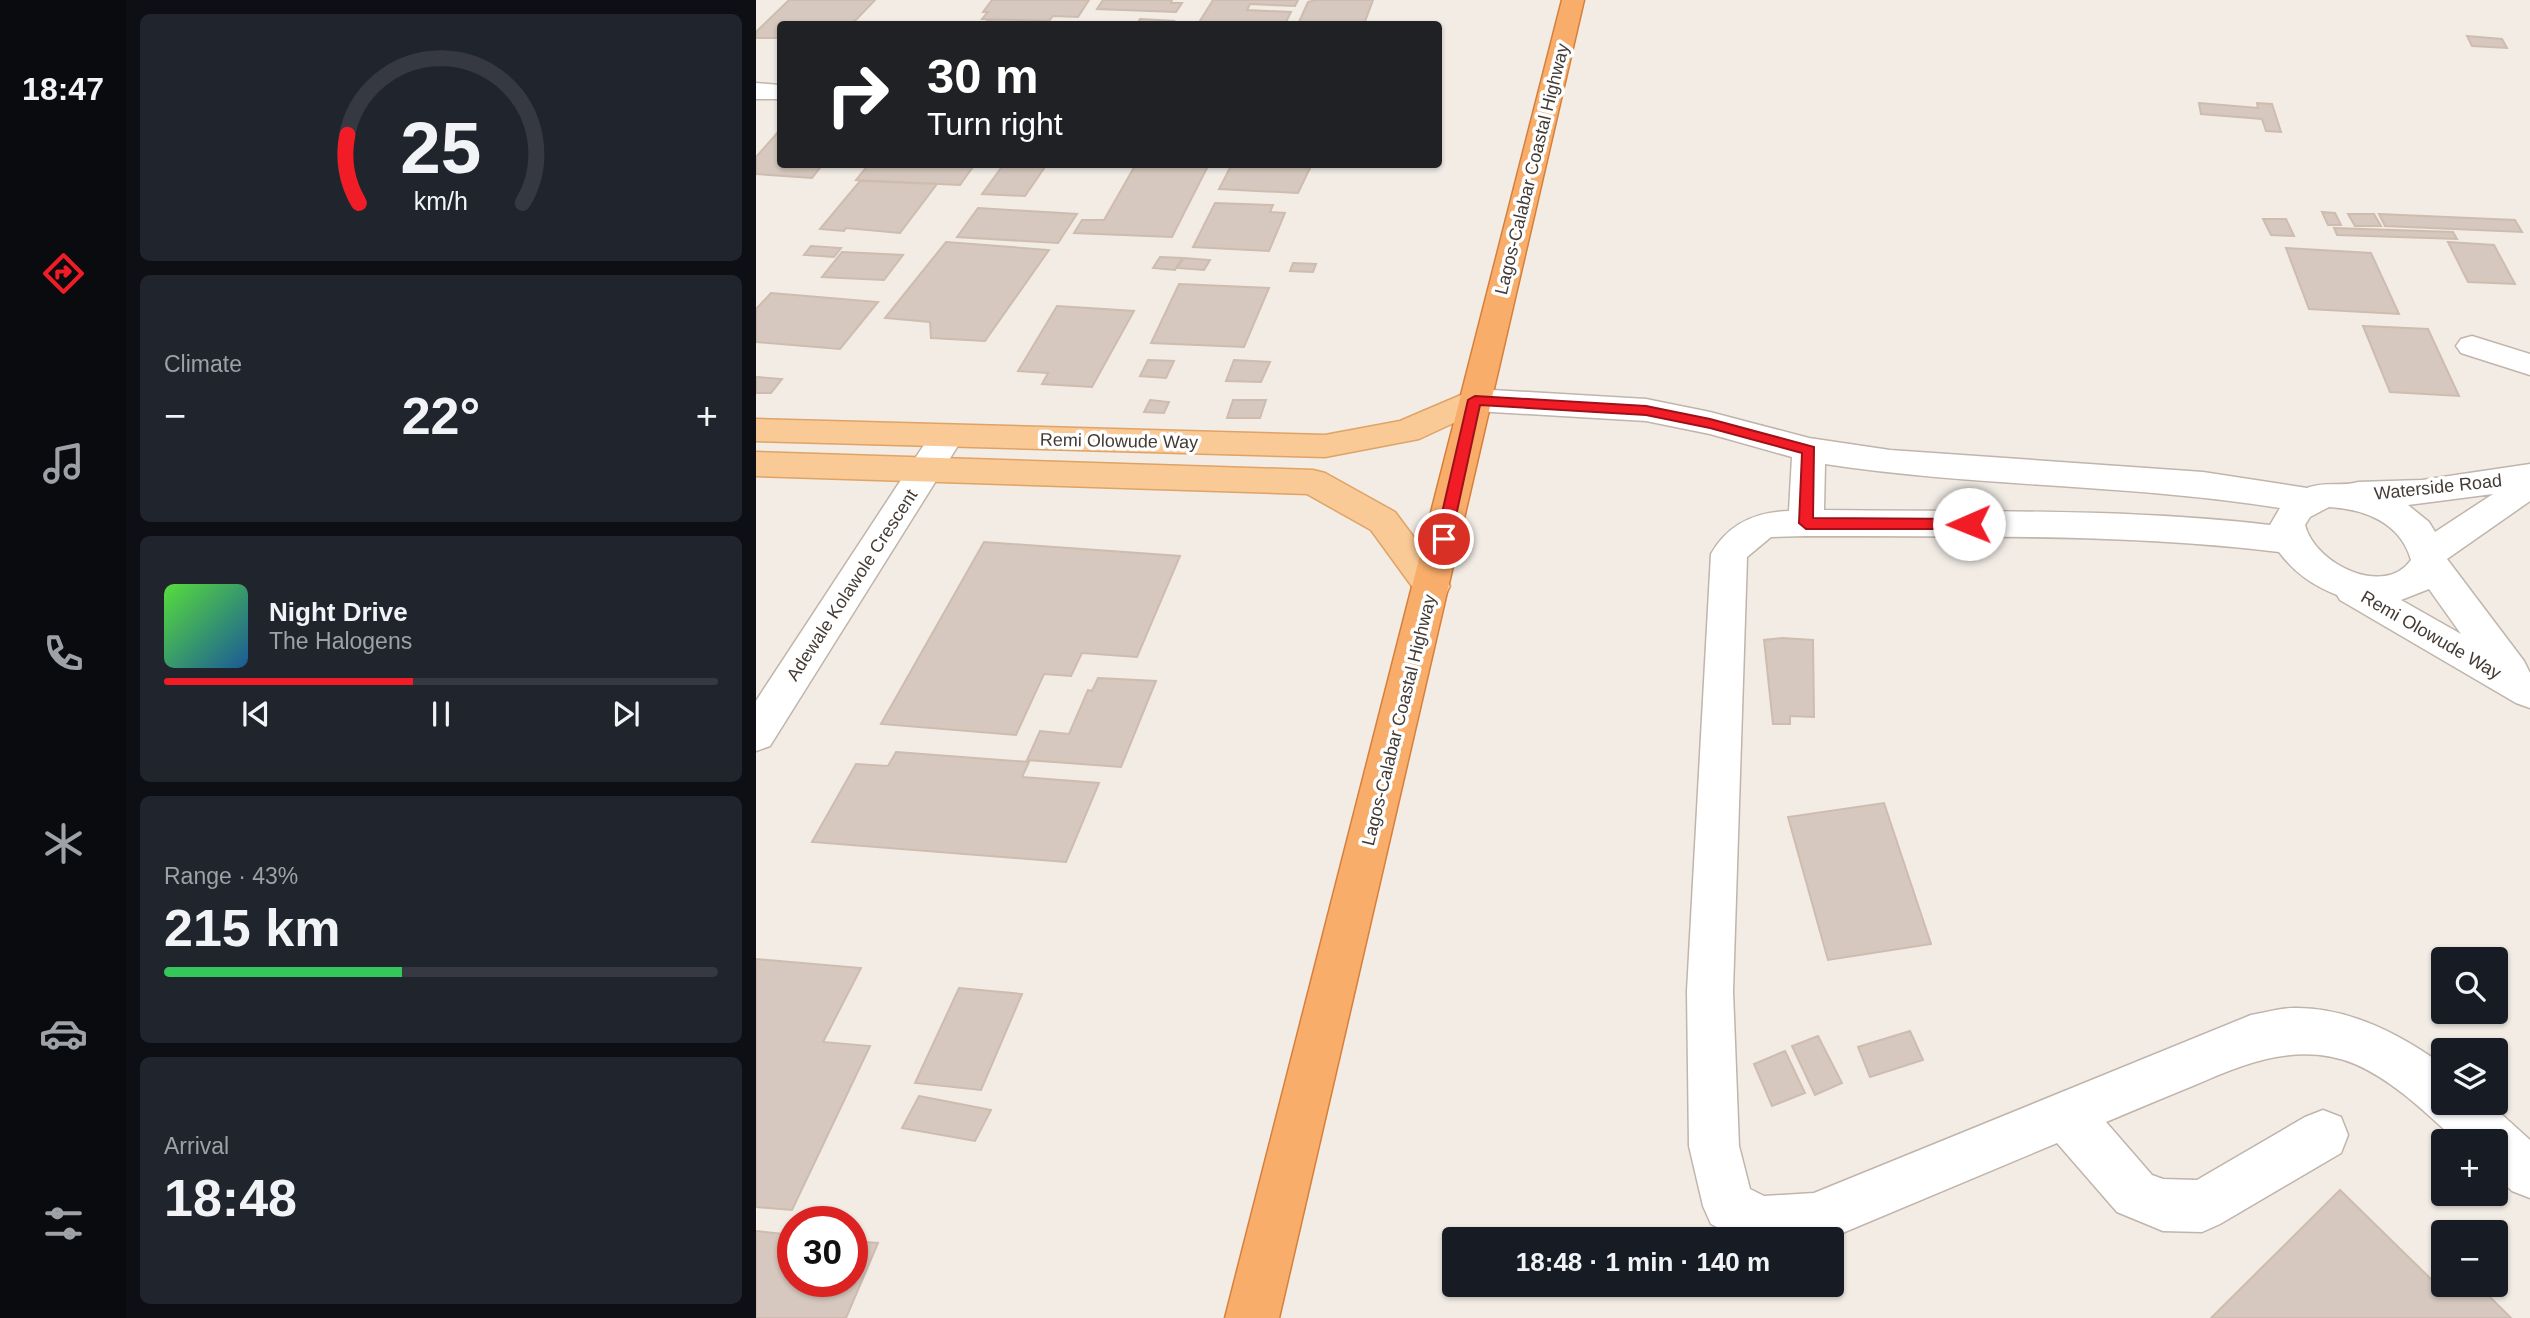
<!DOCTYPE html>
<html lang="en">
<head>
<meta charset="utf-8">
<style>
	:root { --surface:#171b24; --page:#20242c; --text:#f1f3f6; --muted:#9ea1a6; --line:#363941; --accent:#f21c26 }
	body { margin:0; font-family:Helvetica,sans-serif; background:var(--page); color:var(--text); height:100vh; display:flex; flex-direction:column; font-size:26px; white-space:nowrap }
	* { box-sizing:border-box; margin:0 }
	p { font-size:23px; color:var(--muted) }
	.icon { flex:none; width:38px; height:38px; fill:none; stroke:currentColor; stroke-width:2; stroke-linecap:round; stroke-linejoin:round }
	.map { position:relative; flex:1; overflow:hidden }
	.panel { display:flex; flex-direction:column; gap:14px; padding:14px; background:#0d0f14; width:630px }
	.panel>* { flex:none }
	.guide { position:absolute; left:21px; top:21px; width:665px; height:147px; border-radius:7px; box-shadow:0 2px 5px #0004; background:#202124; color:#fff; overflow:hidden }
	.fabs { position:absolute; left:1675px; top:947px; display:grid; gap:14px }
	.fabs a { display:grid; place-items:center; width:77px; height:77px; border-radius:7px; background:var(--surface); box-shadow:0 2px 5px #0004; font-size:35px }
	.speed { position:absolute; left:21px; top:1206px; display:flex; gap:14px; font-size:35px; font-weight:700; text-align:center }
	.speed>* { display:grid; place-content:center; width:91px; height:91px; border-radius:50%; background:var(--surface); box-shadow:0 2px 5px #0004; line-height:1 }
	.speed .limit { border:10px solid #d22; background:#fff; color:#111 }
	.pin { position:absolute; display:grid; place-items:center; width:60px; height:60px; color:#fff; margin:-30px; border:4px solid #fff; border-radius:50%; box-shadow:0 2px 7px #0007 }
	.me { position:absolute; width:77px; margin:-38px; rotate:269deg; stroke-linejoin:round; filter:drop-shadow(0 0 5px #0008) }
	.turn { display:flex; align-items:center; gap:24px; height:147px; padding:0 35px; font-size:32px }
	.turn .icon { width:91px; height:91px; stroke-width:2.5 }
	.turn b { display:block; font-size:49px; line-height:60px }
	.big { font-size:52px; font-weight:600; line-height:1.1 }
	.panel .card { flex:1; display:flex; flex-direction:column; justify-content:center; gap:10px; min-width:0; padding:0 24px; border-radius:10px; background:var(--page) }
	.panel .dial { align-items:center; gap:0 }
	.dial svg { height:182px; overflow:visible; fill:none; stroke:var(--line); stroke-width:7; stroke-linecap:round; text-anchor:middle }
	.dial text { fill:var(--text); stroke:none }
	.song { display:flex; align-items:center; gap:21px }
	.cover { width:84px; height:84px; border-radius:10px; background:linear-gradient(135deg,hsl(110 70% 55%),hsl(210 70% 35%)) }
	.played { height:7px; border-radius:4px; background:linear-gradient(90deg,var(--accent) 45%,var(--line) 45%) }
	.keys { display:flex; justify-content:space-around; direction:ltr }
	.heat { display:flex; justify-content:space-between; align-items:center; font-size:38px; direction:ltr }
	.charge { height:10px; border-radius:5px; background:linear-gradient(90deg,#34c759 43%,var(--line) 0) }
	.trip { position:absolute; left:686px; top:1227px; width:402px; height:70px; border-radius:7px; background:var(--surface); box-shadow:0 2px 5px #0004; font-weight:600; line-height:70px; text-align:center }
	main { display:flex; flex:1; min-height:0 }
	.tabs { display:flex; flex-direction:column; width:126px; justify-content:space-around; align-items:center; background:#090b0e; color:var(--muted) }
	.tabs .icon { width:49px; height:49px }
	.tabs .selected { color:var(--accent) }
	.tabs b { font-size:32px; color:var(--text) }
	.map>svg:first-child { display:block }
	.building { fill:#d6c8be; stroke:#cebcaf; stroke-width:2 }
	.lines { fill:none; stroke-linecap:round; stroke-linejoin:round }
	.minor-casing { stroke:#c0b4ab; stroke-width:3 }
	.major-casing { stroke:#dfa366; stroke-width:3 }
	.highway-casing { stroke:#d77f3a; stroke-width:3 }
	.minor { fill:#fff; fill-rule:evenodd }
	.major { fill:#faca96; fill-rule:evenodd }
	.highway { fill:#f8ad6a; fill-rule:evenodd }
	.route { fill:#f21c26; stroke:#9d1219; stroke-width:2 }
	.labels { text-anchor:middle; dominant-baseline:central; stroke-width:7; stroke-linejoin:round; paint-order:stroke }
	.street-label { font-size:18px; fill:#443b35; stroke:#fff }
</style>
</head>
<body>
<main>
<nav class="tabs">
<b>18:47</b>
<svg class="icon selected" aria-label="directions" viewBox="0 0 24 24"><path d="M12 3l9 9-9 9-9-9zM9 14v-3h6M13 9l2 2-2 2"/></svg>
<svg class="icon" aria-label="music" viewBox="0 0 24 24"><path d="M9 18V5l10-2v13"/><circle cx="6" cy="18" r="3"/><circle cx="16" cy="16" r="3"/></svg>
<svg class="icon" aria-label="phone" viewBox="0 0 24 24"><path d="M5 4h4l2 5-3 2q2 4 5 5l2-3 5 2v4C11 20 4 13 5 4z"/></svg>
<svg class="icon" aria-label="climate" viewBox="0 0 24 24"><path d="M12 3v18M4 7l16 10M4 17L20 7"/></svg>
<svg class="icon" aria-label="car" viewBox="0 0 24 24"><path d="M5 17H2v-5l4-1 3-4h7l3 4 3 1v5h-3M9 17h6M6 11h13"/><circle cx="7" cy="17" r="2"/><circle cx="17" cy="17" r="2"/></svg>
<svg class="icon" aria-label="filters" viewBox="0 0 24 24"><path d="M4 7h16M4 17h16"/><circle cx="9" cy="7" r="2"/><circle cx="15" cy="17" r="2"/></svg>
</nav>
<section class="panel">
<div class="card dial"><svg viewBox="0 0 100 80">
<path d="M14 69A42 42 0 1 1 86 69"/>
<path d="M14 69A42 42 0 0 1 9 39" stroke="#f21c26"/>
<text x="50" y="56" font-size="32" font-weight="700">25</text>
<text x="50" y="72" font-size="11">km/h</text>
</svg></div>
<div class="card"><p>Climate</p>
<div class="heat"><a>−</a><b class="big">22°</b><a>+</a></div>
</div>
<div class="card">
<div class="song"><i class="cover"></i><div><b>Night Drive</b><p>The Halogens</p></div></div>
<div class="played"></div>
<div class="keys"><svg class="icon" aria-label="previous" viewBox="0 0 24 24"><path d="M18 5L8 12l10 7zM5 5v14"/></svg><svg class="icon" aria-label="pause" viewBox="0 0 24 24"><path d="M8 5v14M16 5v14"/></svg><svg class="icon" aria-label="next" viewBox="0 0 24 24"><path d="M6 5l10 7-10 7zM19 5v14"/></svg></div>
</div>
<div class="card"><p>Range · 43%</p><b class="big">215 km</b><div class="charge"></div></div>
<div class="card"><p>Arrival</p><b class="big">18:48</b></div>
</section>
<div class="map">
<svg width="1774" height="1318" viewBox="0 0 1774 1318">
	<rect width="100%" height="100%" fill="#f2ece5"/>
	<g class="building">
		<path d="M33,0h86l-23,24h-72v14h-24v-6z"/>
		<path d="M236,0h97l-11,17 -25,-1 -4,5 -67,-2 6,-7h-5z"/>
		<path d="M347,0h69l-1,3h11l-6,9 -79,-3z"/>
		<path d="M457,0h85l-3,6 -45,-2 -3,6 44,2 -6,12h-87z"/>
		<path d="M559,0h58l-9,24h-66l10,-22z"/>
		<path d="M384,19l34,2 -2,3h-35z"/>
		<path d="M231,21l48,1 -1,2h-50z"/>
		<path d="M1711,36l35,3 5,9 -35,-2z"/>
		<path d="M1443,103l59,5 -1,-5 15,1 9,28 -15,-1 -4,-12 -61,-5z"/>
		<path d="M24,130v34h43l-11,14 -56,-4v-17z"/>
		<path d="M113,164h106l-15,21 -104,-5z"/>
		<path d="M248,164h43l-22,32 -43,-2z"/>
		<path d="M380,164h73l-37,73 -98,-4 8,-13h22z"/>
		<path d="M476,164h80l-14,29 -79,-4z"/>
		<path d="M104,181l77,3 -37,49 -54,-5 -2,3 -24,-2z"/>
		<path d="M459,203l58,2 -3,7 15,1 -16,38 -76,-4z"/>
		<path d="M222,208l99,6 -19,29 -101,-6z"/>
		<path d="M1566,212l13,1 6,12h-13z"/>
		<path d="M1592,214h26l7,12h-26z"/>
		<path d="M1623,214l136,6 7,12 -137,-6z"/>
		<path d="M1507,219h23l8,17 -23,-1z"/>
		<path d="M1578,228l119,4 4,7 -120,-4z"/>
		<path d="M190,242l103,8 -64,91 -54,-3 -1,-16 -45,-4z"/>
		<path d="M1692,242l46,3 21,39 -47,-2z"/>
		<path d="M55,246l30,2 -7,9 -30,-2z"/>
		<path d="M1530,248l85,5 28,61 -90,-5z"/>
		<path d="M86,252l61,3 -19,25 -62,-3z"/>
		<path d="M404,257l22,1 -7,12 -22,-2z"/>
		<path d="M428,258l26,2 -6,10 -27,-2z"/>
		<path d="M537,263l23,1 -3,8 -23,-1z"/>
		<path d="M423,284l90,4 -25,59 -93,-4z"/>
		<path d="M15,293l107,9 -38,47 -84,-7v-33z"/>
		<path d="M301,306l77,5 -42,76 -50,-3 6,-11 -30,-2z"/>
		<path d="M1607,326l65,3 31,67 -69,-4z"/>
		<path d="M392,360l26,1 -8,17 -26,-2z"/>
		<path d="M478,360l36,2 -9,20 -35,-1z"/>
		<path d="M0,377l26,2 -11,14h-15z"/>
		<path d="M394,400l19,2 -5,11 -20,-1z"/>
		<path d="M477,400h33l-6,18h-33z"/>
		<path d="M228,542l196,14 -43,101 -55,-4 -11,23 -27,-2 -28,61 -135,-11z"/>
		<path d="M1026,638l31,2 1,77 -24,-1v8h-17l-9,-84z"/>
		<path d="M342,678l58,3 -35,86 -94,-7 13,-29 29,3 19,-44 4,1z"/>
		<path d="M140,752l133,10 -7,15 77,6 -33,79 -254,-20 44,-78 32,2z"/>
		<path d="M1128,803l47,141 -103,16 -40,-143z"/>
		<path d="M0,959l105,9 -38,74 47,4 -78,164 -36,-3z"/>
		<path d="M203,988l63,6 -41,96 -66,-7z"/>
		<path d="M1154,1031l13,29 -53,17 -12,-30z"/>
		<path d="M1062,1036l24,47 -27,12 -23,-49z"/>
		<path d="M1029,1051l20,42 -33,13 -18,-42z"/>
		<path d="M163,1096l72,14 -16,31 -73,-13z"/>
		<path d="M1584,1190l94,92 9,-10v12h34l34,34h-300z"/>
		<path d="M0,1231l37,4v46h59v-40l26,2 -32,75h-90z"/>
	</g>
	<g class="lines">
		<defs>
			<g id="minor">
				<path d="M0,83l24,2v14h-24z"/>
				<path d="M1716,336l58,18v21l-69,-22 -5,-7 5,-7z"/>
				<path d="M719,389l171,10 64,13 99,26 81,12 313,22 104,16c18,-7 34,-1 51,-6l64,-2 108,-16v37l-83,58 77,102 6,12v35l-14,-5 -176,-103 -3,-5c-25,-10 -42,-22 -58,-43 -157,-19 -315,-15 -473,-16l-35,1 -24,20 -14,434 6,155 11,43 14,7 50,-3 437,-178c14,-2 28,-7 43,-7 54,-1 106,26 149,57v37h45l42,38v58l-18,-7 -16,-15v-35h-39c-31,-28 -63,-60 -102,-77 -56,-23 -109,-1 -160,21 -30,12 -60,25 -89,37l46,53 11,4 34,1 108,-63 18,-7 18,7 7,18 -7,18 -121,71 -18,8 -39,-1 -46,-19 -60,-69 -229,96h-88l-29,-15 -8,-18 -14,-60 -2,-155 24,-437c17,-30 44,-42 78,-43l3,-54 -82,-23 -64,-13 -171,-10 -11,-3 -5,-8 5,-8zM1069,464c151,23 304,20 455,44l-10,17c-148,-17 -297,-13 -446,-15zM1737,494l-58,38 -6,-10 -21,-17zM1573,507c36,2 72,16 82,53 -27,38 -96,4 -106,-35l5,-8zM1673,589l32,45 -60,-34z"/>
				<path d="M191,425l12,3 5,8 -194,310 -14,5v-50l179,-273z"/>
			</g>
			<g id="major">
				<path d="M719,389l11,3 5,8 -5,8 -67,31 -94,18 -569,-16v-22l569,16 75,-14z"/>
				<path d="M0,452l557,18 12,3 70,39 55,74 -5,10 -13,4 -13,-4 -48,-66 -64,-36 -551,-18z"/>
			</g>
			<path id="highway" d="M806,0h22l-305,1318h-54z"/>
		</defs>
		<use href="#minor" class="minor-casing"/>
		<use href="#major" class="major-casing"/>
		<use href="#highway" class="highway-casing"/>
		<use href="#minor" class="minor"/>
		<use href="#major" class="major"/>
		<use href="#highway" class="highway"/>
	</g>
	<path class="route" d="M719,396l171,10 64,13 104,28 -1,71 156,1 7,5 -7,5h-163l-7,-6 3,-70 -92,-25 -64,-13 -166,-10 -29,134 -7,6 -8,-6 32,-139z"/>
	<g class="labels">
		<g class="street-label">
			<text transform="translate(776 169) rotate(-76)">Lagos-Calabar Coastal Highway</text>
			<text transform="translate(363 441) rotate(1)">Remi Olowude Way</text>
			<text transform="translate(1682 487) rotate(-6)">Waterside Road</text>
			<text transform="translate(96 585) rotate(-57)">Adewale Kolawole Crescent</text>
			<text transform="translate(1675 635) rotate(30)">Remi Olowude Way</text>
			<text transform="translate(643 720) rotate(-76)">Lagos-Calabar Coastal Highway</text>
		</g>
	</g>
</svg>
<div class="fabs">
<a><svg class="icon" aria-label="search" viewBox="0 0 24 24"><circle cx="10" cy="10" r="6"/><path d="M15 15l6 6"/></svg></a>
<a><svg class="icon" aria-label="layers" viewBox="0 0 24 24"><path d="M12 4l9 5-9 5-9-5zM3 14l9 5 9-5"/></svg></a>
<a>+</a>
<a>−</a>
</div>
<div class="speed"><div class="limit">30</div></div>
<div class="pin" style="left:688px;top:539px;background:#d93025"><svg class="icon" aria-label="arrive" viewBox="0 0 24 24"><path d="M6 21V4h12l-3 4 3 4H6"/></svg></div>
<svg class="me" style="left:1213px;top:524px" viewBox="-20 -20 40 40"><circle r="19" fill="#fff"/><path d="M0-13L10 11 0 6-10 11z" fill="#f21c26"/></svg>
<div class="trip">18:48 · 1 min · 140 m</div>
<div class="guide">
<div class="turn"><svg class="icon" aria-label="right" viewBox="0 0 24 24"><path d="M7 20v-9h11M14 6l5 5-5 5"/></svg><div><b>30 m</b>Turn right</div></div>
</div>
</div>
</main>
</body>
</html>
